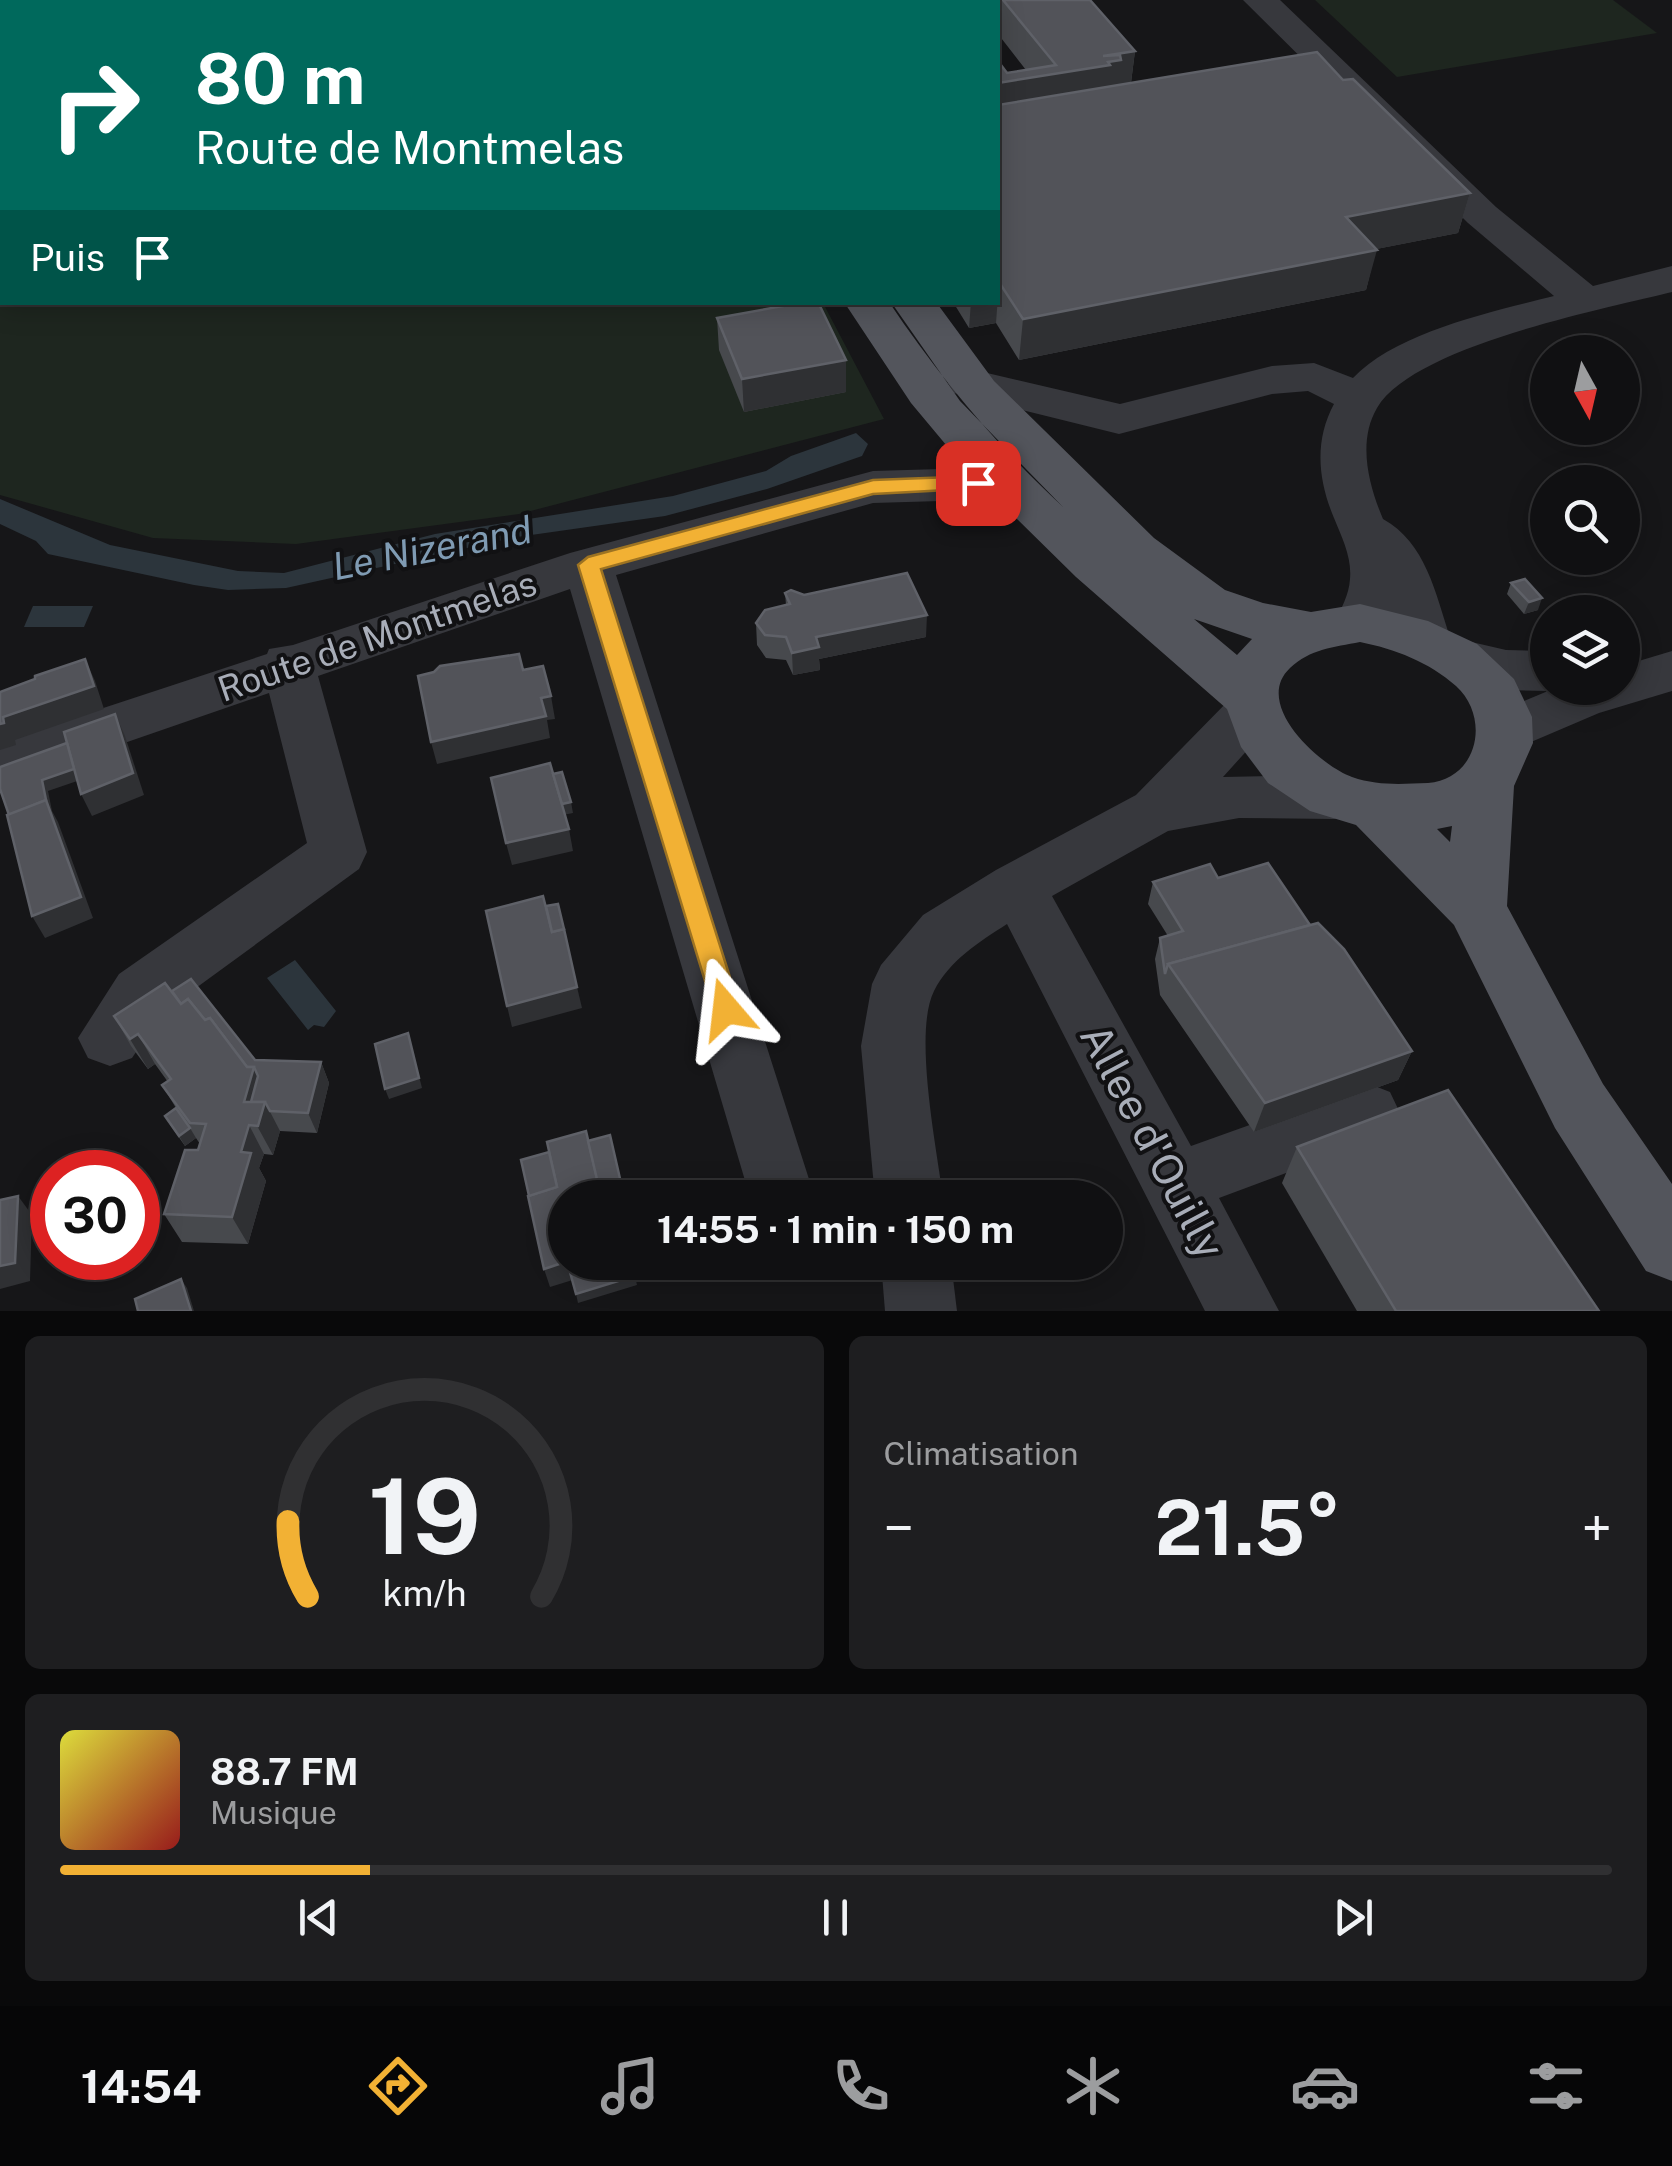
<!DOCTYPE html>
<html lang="fr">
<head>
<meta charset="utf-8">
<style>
	:root { --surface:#101012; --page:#1e1e20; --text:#f1f3f6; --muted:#9c9d9f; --line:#303032; --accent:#f2b134 }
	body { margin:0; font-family:"Public Sans",sans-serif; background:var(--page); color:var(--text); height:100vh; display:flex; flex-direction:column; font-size:38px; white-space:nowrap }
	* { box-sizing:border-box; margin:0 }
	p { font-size:32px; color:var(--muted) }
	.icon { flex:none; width:55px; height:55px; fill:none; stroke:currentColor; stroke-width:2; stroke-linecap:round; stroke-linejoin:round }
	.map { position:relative; height:1311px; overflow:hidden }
	.drawer { display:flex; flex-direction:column; gap:25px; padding:25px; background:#09090a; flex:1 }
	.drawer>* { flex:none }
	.banner { position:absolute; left:0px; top:0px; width:1000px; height:305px; box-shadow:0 5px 25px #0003,0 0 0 2px var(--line); background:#00695c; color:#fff; overflow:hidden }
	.needle { width:65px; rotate:172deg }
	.buttons { position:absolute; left:1530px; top:335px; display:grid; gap:20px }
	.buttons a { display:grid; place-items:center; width:110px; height:110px; border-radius:50%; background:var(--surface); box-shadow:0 5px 25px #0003,0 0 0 2px var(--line); font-size:50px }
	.speed { position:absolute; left:30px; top:1150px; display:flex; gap:20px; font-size:50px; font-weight:700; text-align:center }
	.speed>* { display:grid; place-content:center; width:130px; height:130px; border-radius:50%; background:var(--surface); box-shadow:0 5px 25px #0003,0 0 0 2px var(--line); line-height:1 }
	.speed .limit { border:15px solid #d22; background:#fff; color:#111 }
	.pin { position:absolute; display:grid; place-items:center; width:85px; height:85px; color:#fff; margin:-42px; border-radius:20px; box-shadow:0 5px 15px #0006 }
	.me { position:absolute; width:110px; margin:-55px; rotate:343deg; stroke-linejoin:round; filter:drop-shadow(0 0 8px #0008) }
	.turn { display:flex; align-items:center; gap:35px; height:210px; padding:0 30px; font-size:45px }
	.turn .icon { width:130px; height:130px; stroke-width:2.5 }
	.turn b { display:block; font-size:70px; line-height:85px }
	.then { display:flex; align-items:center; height:95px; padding:0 30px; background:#0003; gap:20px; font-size:38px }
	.big { font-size:75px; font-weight:700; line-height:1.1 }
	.drawer .widget { flex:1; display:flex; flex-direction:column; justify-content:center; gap:15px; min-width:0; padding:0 35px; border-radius:15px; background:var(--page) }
	.drawer .dial { align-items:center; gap:0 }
	.dial svg { height:260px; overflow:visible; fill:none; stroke:var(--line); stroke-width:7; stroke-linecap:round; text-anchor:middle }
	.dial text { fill:var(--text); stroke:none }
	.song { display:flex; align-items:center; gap:30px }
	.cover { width:120px; height:120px; border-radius:15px; background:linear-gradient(135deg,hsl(60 70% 55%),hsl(0 70% 35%)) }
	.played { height:10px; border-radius:5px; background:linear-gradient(90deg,var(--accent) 20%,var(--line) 20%) }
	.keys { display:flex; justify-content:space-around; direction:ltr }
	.heat { display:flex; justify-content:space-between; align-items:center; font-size:55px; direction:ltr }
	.drawer .tiles { flex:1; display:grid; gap:25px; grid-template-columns:1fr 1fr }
	.widget:last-child { grid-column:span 2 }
	.trip { position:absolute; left:548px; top:1180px; width:575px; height:100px; border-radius:50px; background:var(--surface); box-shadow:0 5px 25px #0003,0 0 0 2px var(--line); font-weight:700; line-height:100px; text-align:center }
	.dock { display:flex; height:160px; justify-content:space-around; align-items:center; background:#060607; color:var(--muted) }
	.dock .icon { width:70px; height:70px }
	.dock .selected { color:var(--accent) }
	.dock b { font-size:45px; color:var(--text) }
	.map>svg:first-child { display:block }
	.green { fill:#1e261f }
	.water { fill:#2c353c }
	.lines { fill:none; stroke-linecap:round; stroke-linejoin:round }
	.minor { fill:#37383d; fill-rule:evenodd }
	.major { fill:#53555c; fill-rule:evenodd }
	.wall { fill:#47494d }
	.shaded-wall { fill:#2f3033 }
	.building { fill:#525359; stroke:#5f6168; stroke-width:2.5 }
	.route { fill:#f2b134; stroke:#9d7322; stroke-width:2.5 }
	.labels { text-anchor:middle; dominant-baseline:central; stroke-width:8; stroke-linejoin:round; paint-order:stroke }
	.street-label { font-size:35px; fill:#a8adb8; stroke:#111113 }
	.water-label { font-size:38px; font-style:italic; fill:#7f9bb3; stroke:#111113 }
	.near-street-label { font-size:42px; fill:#a8adb8; stroke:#111113 }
</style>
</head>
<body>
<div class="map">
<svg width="1672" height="1311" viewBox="0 0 1672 1311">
	<rect width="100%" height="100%" fill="#161618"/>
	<g class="green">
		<path d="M0,0h664l-662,2v300l821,1 61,116 -365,95 -223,30 -143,-6 -153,-43z"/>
		<path d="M1315,0h298l44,33 -260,44z"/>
	</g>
	<g class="water">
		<path d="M856,433l12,11 -6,12 -95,33 -102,27 -148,21 -231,51 -58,2 -34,-5 -146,-31 -12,-13 -36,-17v-25l110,46 128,26 46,2 151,-39 238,-38 93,-25 25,-15z"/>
		<path d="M33,606h60l-9,21h-60z"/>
		<path d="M295,960l41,51 -12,16 -10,-2 -6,5 -41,-52z"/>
	</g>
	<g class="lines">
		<g class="minor">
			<path d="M1243,0h37l216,207 97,79 79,-20v26c-68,17 -259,54 -295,116 -20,34 -8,78 6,111 43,24 52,73 67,118l56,13 42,1v37h74v-22l50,-15v40l-73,22 -94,40 -19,-6 -8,-15 8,-15 62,-26 -42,-1 -70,-21 -7,-14 -23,-4 -15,-38 -13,23 -18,6 -18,-6 -8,-13c7,-14 15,-28 16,-44 2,-22 -8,-41 -16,-61 -16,-38 -20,-77 0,-114l-26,-13 -36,3 -153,40 -165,-41 -6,-10 6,-10 16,-4 150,35 152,-38 42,-3 39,15c43,-46 141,-67 201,-82l-86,-73z"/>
			<path d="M1008,467l17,5 7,11 -7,11 -17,5 -135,4 -257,72 199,623h-64l-2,-4 -179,-605 -252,87 49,176 -8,17 -196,143 -31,46 -22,8 -22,-8 -10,-20 41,-64 188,-131 -38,-150 -269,93v-44l267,-88 2,-5 24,-4 277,-92 303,-82z"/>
			<path d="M1251,691l19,6 8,14 -8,14 -47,52 111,-2 20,6 8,16 -8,16 -20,6 -95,-1 -71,13 -116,65 139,250 176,-63 23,9 10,21 -10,21 -171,64 60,113h-74l-198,-387c-28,18 -58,37 -73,67 -21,42 3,158 9,207h-68l-14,-152 11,-62 9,-19 42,-50 73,-45 140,-75 96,-98z"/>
			<path d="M881,1262h70l6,49h-72z"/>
		</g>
		<g class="major">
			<path d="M719,0h36l1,2h-35z"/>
			<path d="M844,302h45c51,76 107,143 174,205l-103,-106 -69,-99h45l58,79 160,157 71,52 38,13 48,9 49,-8 68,17 49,23 37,35 18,38 1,26 -19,43 -7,120 96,178 69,100v97l-26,-10 -91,-143 -101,-203 -98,-100 -46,-14 -42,-28 -27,-36 -14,-38 -151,-132 -109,-107 -56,-67zM1194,619l58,20 -15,16zM1360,642c35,7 69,20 96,44 35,32 22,93 -28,97 -27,1 -50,3 -76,-6 -33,-12 -100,-73 -62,-109 20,-19 44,-21 70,-26zM1452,826l-2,16 -13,-13z"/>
		</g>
	</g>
	<g class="wall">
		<path d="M970,0h120l45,51 -4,32 212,-3 127,113 -12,40 -82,16 -10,41 -347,70 -23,-37 -27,5 -16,-26h45l9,-229 19,-3 -28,-36v-32h-26z"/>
		<path d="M717,318l129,74 -102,20 -25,-62z"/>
		<path d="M1511,583l27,27 -14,4 -17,-20z"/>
		<path d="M785,593l141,44 -107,22 1,11 -27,5 -7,-15 -20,-2 -9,-13 -1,-22 30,-18z"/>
		<path d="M1218,878l92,47 102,126 -14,29 -144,52 -94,-137 -5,-36 5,-21 8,-2 -20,-32 5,-22z"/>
		<path d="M172,991l83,69 66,2 8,21 -12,50 -37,-2 -7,24 -9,-1 -5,14 7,13 -18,63 -66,-2 -18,-28 36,-70 -4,-6 -11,8 -14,-20 -6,-10 11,-8 -14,-23 6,-3 -13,-18 -7,5 -17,-23 -17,-30z"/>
		<path d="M1297,1147l302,164h-242l-75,-128z"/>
	</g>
	<g class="shaded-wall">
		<path d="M253,0h73l-15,2h-58z"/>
		<path d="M1135,51l-5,39 -132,31v-38l105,-27z"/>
		<path d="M1470,193l-12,40 -122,24 10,-40z"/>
		<path d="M1377,250l-11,40 -347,70 4,-41z"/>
		<path d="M999,282l-3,41 -27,5 2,-26h27v-19z"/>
		<path d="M846,360v32l-102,20 -2,-33z"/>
		<path d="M1542,598l-4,12 -14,4 5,-12z"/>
		<path d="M927,615l-1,22 -107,22 1,11 -27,5 -1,-22 24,-16z"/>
		<path d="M85,659l10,22 9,28 -89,31 1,5 -16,5v-26l3,-7z"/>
		<path d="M551,696l4,23 -8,1 3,18 -113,26 -6,-22 110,-44z"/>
		<path d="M115,714l10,22 19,59 -52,21 -11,-22z"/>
		<path d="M77,768l6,11 -35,12 4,20 6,11 35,96 -48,20 -13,-22 10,-136z"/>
		<path d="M571,802l2,11 -10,2 -2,-11z"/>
		<path d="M569,829l4,22 -61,14 -6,-22z"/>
		<path d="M577,987l5,21 -70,19 -5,-21z"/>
		<path d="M408,1033l14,55 -33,11 -4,-10z"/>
		<path d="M138,1034l17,30 -7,5 -18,-30z"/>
		<path d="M1412,1051l-14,29 -144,52 11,-29z"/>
		<path d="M321,1062l8,21 -12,50 -9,-20z"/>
		<path d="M254,1067l14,30 -2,7 14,27 -7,24 -29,-53z"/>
		<path d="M249,1125l15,29 -5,14 7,13 -18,63 -16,-27 9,-65z"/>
		<path d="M190,1128l6,10 -11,8 -6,-10z"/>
		<path d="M18,1196l14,19 -2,66 -30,8v-23z"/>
		<path d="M565,1262h66l-81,25 -6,-18z"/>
		<path d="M635,1276l2,9 -59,18 -2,-9z"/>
		<path d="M181,1279l6,9 7,23h-3z"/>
	</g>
	<g class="building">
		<path d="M569,0h42l2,2h-43z"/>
		<path d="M868,0h78l1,2h-95z"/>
		<path d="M1003,0h87l45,51 -32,5 17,-1 1,5 -13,2 2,3 -112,18v-22l9,12 49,-8z"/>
		<path d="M1317,52l26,28 10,-1 117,114 -124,24 31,33 -354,69 -24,-37 -1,1v-178z"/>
		<path d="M805,302h13l28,58 -104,19 -25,-61z"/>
		<path d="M907,573l20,42 -111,22 3,10 -27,6 -6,-16 -21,-2 -9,-12 9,-13 25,-6 -5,-11 6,-3 13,5z"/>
		<path d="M1525,579l17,19 -13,4 -18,-19z"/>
		<path d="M519,654l4,16 20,-4 8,30 -10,2 5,18 -115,26 -13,-66 16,-4 6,-6z"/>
		<path d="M85,659l9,27 -91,31 1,6 -4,1v-32l35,-13v-3z"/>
		<path d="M115,714l18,59 -52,21 -17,-62z"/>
		<path d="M67,743l7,26 -32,11 4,20 -37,15 -9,-26v-22z"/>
		<path d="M550,763l19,66 -63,14 -15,-65z"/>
		<path d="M562,772l9,30 -9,2 -9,-30z"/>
		<path d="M46,800l35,97 -49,19 -25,-101z"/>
		<path d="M1268,863l42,62 -142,39 -3,10 -5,-36 23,-7 -30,-49 57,-18 8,14z"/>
		<path d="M543,896l9,36 12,-3 13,58 -70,19 -21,-95z"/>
		<path d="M558,904l6,25 -12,3 -6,-26z"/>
		<path d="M1318,923l26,26 68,102 -147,52 -97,-139z"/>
		<path d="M191,979l64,81 66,2 -13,51 -38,-2 -5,-9h-14l7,-26 -4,-9h-7l-37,-49 -5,2 -17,-21 -7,5 -9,-13z"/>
		<path d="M165,983l16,21 7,-5 17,21 5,-2 37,49h7l-10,35h21l-7,24 -9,-1 -8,27 10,1 -19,64 -68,-3 21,-64h13l8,-26 -16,-1 -28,-38 9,-6 -33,-45 -8,5 -16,-23z"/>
		<path d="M408,1033l11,45 -34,11 -10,-45z"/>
		<path d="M1448,1090l151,221h-203l-99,-164z"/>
		<path d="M176,1108l14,20 -11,8 -14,-20z"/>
		<path d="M586,1131l14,61 12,-3 2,9h-49v64l-21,7 -16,-73 29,-9 -10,-45z"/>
		<path d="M610,1135l14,61 -7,2h-3l-2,-9 -12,3 -12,-51z"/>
		<path d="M549,1152l8,35 -28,9 -8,-36z"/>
		<path d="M18,1196l-3,67 -15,3v-66z"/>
		<path d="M599,1262h33l3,14 -59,18 -6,-22z"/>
		<path d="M181,1279l10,32h-53l-3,-12z"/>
	</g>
	<path class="route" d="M978,476l10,7 -3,5 -112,6 -272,75 139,440 -4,8 -10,4 -10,-4 -138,-452 10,-8 285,-77z"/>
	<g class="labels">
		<g class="street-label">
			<text transform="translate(377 636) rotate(-19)">Route de Montmelas</text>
		</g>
		<g class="water-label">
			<text transform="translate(432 548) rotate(-11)">Le Nizerand</text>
		</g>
		<g class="near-street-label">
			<text transform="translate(1153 1141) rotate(62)">Allee d'Ouilly</text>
		</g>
	</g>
</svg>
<div class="buttons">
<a><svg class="needle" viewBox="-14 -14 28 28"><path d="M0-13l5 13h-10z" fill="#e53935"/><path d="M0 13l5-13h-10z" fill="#9c9d9f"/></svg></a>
<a><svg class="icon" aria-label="search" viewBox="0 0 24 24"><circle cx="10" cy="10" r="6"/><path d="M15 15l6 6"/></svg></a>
<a><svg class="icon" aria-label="layers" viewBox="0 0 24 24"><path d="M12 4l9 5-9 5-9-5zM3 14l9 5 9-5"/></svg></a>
</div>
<div class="speed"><div class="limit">30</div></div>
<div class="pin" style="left:978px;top:483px;background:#d93025"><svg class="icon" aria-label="arrive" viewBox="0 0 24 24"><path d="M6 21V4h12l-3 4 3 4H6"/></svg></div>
<svg class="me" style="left:726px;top:1009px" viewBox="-20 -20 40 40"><path d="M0-17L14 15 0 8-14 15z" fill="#f2b134" stroke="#fff" stroke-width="4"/></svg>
<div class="trip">14:55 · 1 min · 150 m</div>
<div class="banner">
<div class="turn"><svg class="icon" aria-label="right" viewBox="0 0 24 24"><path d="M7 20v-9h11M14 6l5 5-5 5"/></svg><div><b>80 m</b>Route de Montmelas</div></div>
<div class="then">Puis<svg class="icon" aria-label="arrive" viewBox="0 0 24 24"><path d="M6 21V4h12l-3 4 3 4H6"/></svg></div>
</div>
</div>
<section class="drawer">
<div class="tiles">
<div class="widget dial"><svg viewBox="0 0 100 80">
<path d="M14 69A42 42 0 1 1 86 69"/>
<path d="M14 69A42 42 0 0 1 8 46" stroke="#f2b134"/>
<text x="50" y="56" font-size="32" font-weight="700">19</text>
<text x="50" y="72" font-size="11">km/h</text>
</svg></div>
<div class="widget"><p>Climatisation</p>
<div class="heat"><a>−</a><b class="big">21.5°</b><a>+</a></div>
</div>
<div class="widget">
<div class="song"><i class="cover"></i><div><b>88.7 FM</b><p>Musique</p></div></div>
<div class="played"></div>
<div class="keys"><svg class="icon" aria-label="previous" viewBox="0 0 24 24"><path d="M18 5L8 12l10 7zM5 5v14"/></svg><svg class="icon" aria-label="pause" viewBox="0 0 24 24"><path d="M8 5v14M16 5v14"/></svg><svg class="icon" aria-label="next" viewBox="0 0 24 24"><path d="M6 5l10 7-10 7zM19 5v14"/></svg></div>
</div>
</div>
</section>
<nav class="dock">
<b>14:54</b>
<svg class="icon selected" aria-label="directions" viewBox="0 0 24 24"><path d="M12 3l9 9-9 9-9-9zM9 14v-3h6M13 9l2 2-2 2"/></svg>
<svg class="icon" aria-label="music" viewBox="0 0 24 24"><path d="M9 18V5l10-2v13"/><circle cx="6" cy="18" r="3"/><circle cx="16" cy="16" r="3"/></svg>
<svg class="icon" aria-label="phone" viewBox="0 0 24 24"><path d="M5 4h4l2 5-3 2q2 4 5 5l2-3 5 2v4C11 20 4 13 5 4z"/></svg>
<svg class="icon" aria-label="climate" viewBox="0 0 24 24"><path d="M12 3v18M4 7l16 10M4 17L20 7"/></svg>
<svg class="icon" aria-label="car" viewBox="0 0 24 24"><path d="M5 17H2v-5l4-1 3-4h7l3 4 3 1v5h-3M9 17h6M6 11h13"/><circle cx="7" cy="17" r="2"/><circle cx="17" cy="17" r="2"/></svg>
<svg class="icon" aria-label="filters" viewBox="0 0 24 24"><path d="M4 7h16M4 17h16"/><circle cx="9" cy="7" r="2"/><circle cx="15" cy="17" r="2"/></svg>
</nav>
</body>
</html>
